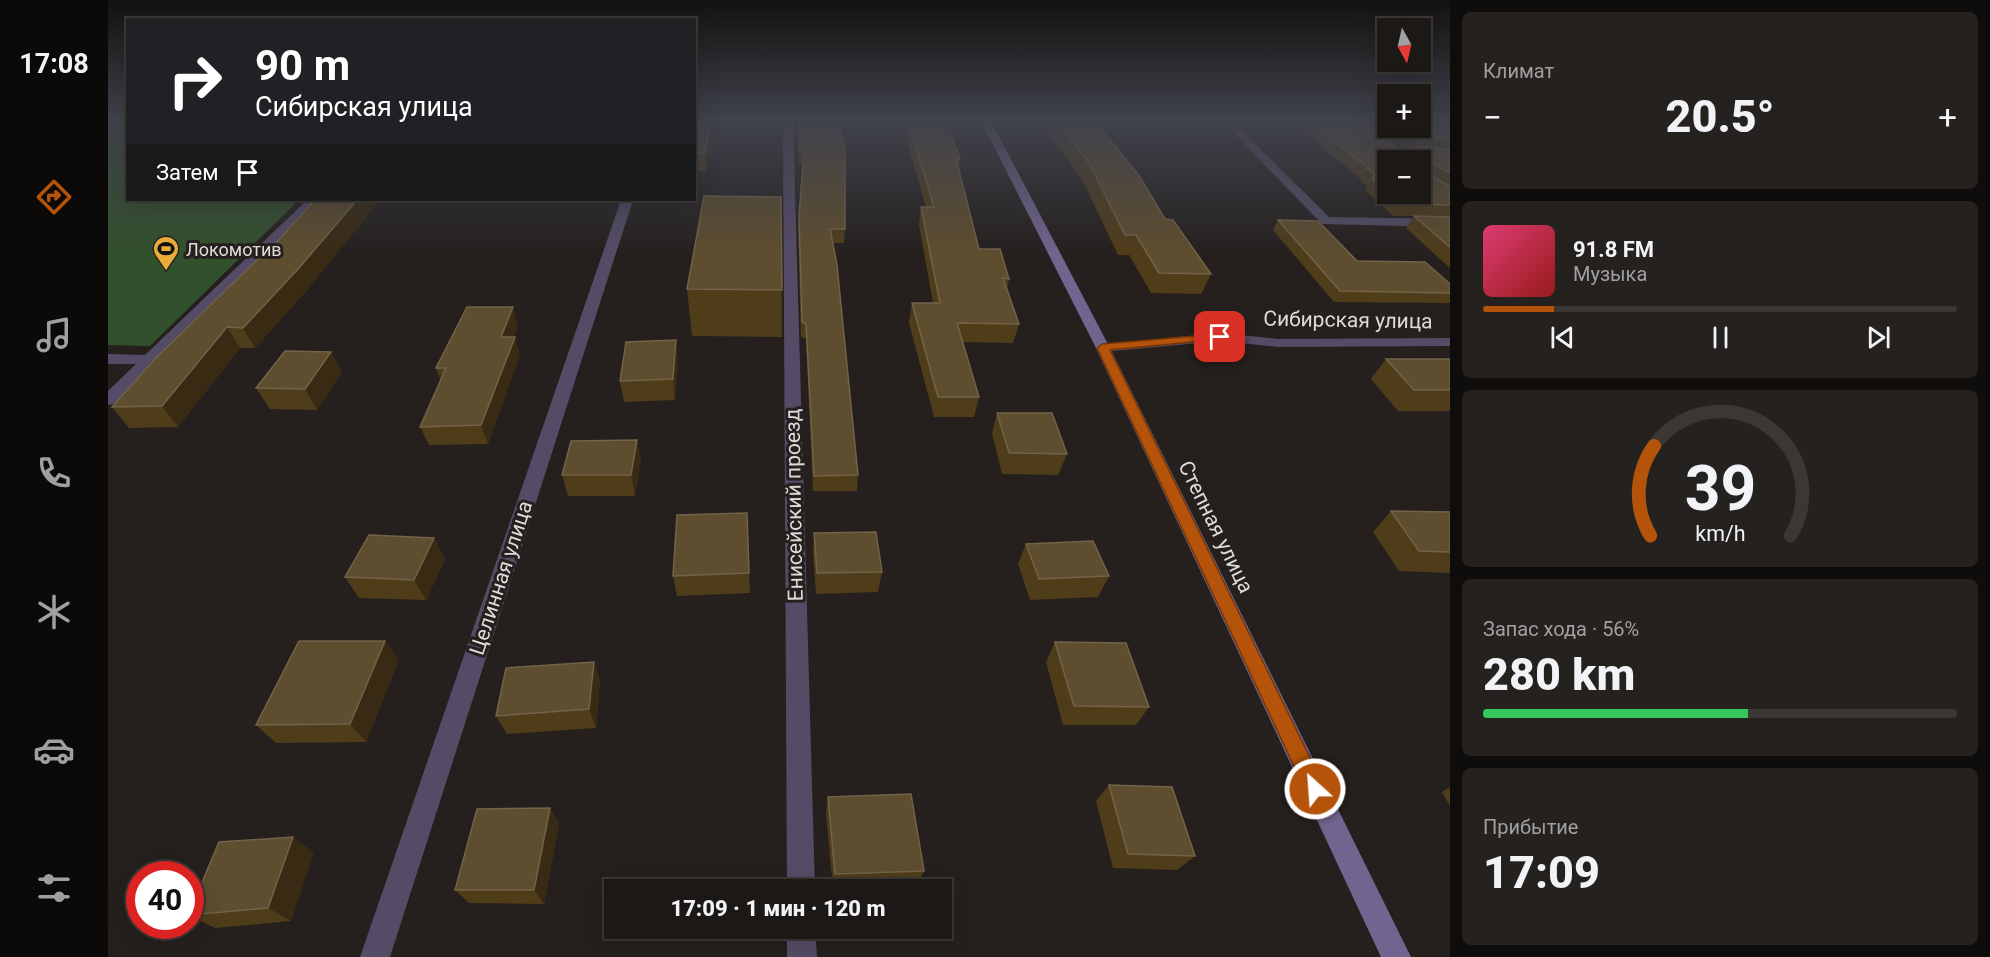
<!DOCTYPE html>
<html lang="ru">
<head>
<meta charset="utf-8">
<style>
	:root { --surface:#1c1816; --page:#25211f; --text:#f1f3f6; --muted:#a0a0a1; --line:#3a3735; --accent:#b45309 }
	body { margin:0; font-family:Roboto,sans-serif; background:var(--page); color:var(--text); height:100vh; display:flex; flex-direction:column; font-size:22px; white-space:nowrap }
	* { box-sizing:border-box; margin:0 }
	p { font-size:20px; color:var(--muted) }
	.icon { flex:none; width:33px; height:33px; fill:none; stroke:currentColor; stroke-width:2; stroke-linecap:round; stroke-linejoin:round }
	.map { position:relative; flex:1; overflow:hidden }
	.details { display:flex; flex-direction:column; gap:12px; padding:12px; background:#0f0d0c; width:540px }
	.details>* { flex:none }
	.guide { position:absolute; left:18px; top:18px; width:570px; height:183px; border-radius:0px; box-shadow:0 6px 24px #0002,0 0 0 2px var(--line); background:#202124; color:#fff; overflow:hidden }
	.needle { width:39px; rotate:172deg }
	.controls { position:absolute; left:1269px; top:18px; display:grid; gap:12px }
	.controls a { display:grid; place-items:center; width:54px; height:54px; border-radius:0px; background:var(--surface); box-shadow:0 6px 24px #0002,0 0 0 2px var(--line); font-size:30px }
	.speed { position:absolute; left:18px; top:861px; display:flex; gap:12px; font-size:30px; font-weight:700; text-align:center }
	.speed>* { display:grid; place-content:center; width:78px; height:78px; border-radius:50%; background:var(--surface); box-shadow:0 6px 24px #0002,0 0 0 2px var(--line); line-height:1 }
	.speed .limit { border:9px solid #d22; background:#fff; color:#111 }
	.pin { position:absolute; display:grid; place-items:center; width:51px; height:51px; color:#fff; margin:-26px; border-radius:12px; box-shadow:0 3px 9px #0006 }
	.me { position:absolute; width:66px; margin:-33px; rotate:334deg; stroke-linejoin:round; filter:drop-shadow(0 0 4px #0008) }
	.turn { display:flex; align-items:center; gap:21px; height:126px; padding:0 30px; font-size:27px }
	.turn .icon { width:78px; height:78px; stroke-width:2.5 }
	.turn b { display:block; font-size:42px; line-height:51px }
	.then { display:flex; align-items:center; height:57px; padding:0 30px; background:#0003; gap:12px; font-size:22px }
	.big { font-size:45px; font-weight:800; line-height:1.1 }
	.details .card { flex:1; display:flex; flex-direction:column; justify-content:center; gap:9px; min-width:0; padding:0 21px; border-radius:9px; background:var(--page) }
	.details .dial { align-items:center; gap:0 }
	.dial svg { height:156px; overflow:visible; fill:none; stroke:var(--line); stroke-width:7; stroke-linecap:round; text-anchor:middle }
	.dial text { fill:var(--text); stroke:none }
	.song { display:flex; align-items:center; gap:18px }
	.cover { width:72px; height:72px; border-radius:9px; background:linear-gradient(135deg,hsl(340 70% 55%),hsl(0 70% 35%)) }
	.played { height:6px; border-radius:3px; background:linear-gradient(90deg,var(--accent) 15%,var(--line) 15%) }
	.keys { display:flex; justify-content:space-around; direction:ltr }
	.heat { display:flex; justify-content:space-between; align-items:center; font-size:33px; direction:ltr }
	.charge { height:9px; border-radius:4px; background:linear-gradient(90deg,#34c759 56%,var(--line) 0) }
	.trip { position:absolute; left:496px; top:879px; width:348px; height:60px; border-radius:0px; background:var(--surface); box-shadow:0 6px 24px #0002,0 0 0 2px var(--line); font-weight:800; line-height:60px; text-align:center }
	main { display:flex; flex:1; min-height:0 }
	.menu { display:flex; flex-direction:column; width:108px; justify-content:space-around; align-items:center; background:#0b0a09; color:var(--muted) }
	.menu .icon { width:42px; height:42px }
	.menu .on { color:var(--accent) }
	.menu b { font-size:27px; color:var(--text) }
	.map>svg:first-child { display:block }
	.green { fill:#33502c }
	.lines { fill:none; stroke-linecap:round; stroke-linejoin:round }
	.lane { fill:#544c66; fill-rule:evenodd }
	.street { fill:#544c66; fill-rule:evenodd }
	.secondary { fill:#71648e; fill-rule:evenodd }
	.wall { fill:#4f3c19; fill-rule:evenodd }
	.shaded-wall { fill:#382a13 }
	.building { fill:#5e4d2e; stroke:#726349; stroke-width:1.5 }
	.route { fill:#b45309; stroke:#753606; stroke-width:1.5 }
	.labels { text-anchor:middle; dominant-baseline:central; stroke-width:6; stroke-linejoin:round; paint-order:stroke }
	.far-poi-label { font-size:18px; fill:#dedbda; stroke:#25201e; text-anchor:start }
	.street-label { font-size:21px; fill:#dedbda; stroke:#25201e }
</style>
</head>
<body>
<main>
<nav class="menu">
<b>17:08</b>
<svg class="icon on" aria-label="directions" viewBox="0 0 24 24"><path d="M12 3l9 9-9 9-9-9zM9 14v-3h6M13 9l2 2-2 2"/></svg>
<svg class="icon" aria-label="music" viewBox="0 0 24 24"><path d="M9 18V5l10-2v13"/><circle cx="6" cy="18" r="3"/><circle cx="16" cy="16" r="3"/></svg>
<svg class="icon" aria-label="phone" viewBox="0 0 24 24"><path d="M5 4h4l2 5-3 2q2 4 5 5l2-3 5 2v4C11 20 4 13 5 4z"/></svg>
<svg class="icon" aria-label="climate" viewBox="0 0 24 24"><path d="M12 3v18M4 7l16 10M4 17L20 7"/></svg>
<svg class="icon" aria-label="car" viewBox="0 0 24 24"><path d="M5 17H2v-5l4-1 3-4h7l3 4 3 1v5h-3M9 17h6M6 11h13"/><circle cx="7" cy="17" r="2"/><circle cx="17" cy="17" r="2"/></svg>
<svg class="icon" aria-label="filters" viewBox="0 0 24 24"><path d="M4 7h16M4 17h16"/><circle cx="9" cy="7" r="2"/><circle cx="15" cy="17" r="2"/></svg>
</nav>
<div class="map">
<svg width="1342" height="957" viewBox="0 0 1342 957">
	<rect width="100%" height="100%" fill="#25201e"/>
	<path class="green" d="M0,121h19l1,79h171l-149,146 -42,-1z"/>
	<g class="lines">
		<path class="lane" d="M1114,121h10l97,96 121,2v8l-128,-3z"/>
		<g class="street">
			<path d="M675,121h10l22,769h-28z"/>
			<path d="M199,200h12l-205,204 -6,1v-14l28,-27h-28v-10l37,1z"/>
			<path d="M513,200h12l-243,757h-30z"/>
			<path d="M1112,333l59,6 171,-1v8l-171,1 -59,-6 -117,11 -7,-4 7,-4z"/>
			<path d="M679,928h28l2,29h-30z"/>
		</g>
		<path class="secondary" d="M873,121h10l119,227 301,609h-30l-285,-609z"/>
	</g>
	<g class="wall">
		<path d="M586,121l19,15 -7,35h-12z"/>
		<path d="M690,121h40l7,108 -1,14h-11l25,232 -1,16h-44l-7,-152 -5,-2 -3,-108 5,-64h-4z"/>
		<path d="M793,121h45l14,38 -1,9 20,81 30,30 -2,10 12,35 -6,19 -51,-1 17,55 -5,20h-40l-25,-94 3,-20h21l-14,-78 2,-18h5z"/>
		<path d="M932,121h55l70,98 46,55 -10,20 -50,-1 -22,-38h-11l-35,-74z"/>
		<path d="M1182,121h160v147l-44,-40 8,-12h-21l-28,-26 2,-4 -7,-6 1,-1zM1290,149h16l-1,2 -13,-1zM1280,160l32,34h-32z"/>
		<path d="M673,197l1,140 -90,-1 -5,-47z"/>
		<path d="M1170,220l79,41 93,23v19l-116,-1 -61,-72z"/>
		<path d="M160,252l41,36 -54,60h-15l-62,79 -49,1 -17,-21z"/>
		<path d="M410,325l-5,12 7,18 -32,89 -59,1 -9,-18 21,-47 -5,-12z"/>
		<path d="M223,352l11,20 -25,38 -47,-1 -14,-21z"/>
		<path d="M1278,359h64v52h-52l-27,-32z"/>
		<path d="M570,361l-3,39 -51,2 -4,-21z"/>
		<path d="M889,413l70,41 -9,21 -56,-1 -10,-40z"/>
		<path d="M529,440l4,21 -6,35h-67l-6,-21z"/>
		<path d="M1283,511l59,1v61l-51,-2 -26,-39z"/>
		<path d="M639,513l3,80 -73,3 -4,-20z"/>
		<path d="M706,533l68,39 -4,20 -62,2 -3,-40z"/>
		<path d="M326,538l11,21 -19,41 -67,-2 -14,-21z"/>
		<path d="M918,544l83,32 -11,21 -68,3 -12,-36z"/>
		<path d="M947,642l94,65 -13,18h-73l-17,-63z"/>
		<path d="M291,660l-33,82 -90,1 -20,-18z"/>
		<path d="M486,662l6,19 -4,47 -89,6 -11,-18z"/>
		<path d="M1001,785l86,71 -18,14 -64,-2 -17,-67z"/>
		<path d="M1342,787v19l-8,-14z"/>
		<path d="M720,797l96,74 -7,14 -84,3 -7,-74z"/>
		<path d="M442,808l9,16 -15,80 -75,-1 -14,-13z"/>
		<path d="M206,852l-23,69 -76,7 -25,-12v-5z"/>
	</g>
	<g class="shaded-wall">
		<path d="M603,121h2v15l-7,35 -1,-18z"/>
		<path d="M249,200h23l-71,88 -54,60 -12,-20z"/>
		<path d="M405,307l5,18 -11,30 -6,-18z"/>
		<path d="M119,327l13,21 -62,79 -16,-21z"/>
		<path d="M407,337l5,18 -32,89 -7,-19z"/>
		<path d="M568,340l2,21 -3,39 -2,-21z"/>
		<path d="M223,352l11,20 -25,38 -12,-21z"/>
		<path d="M529,440l4,21 -6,35 -4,-21z"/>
		<path d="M326,538l11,21 -19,41 -12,-20z"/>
		<path d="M277,641l14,19 -33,82 -16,-18z"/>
		<path d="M486,662l6,19 -4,47 -7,-19z"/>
		<path d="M442,808l9,16 -15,80 -10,-14z"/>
		<path d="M185,837l21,15 -23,69 -23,-13z"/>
	</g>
	<g class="building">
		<path d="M586,121h17l-6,32h-11z"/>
		<path d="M691,121h39l7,29v79h-15l7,36 21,210 -44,1 -8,-152 -4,-2 -3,-107 5,-63h-4z"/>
		<path d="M800,121h38l14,38h-4l23,90h21l9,30 -6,-1 16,46 -62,-1 22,74h-41l-26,-94h28l-19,-96h13z"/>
		<path d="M949,121h38l45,56 25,42 8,1 38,54 -52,-1 -23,-38h-11l-36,-72z"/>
		<path d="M1201,121h50l41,29 13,1 2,-4 35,2v24l-22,-13h-2v12l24,15v18l-50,-1 -11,-10h31v-34h-32v33l-16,-14 3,-4 -8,-6h2z"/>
		<path d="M1270,121h10v6z"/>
		<path d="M1312,121h30v17h-49l-13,-10h32z"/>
		<path d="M596,196l77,1 1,93 -95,-1z"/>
		<path d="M207,200h42l-58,68 -56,60 -16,-1 -65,79 -50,1 44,-49 109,-106h3z"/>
		<path d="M1306,216l36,1v30z"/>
		<path d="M1170,220l40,1 39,40 68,1 25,22v9l-110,-2z"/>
		<path d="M359,307h46l-12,30h14l-34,88 -61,2 26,-59h-10z"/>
		<path d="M568,340l-3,39 -53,2 6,-39z"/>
		<path d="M177,351l46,1 -26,37 -49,-1z"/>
		<path d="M1278,359h64v31h-36z"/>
		<path d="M889,413h55l15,41 -58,-1z"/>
		<path d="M529,440l-6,35h-69l9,-34z"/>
		<path d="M1283,511l59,1v40l-31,-1z"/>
		<path d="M639,513l2,60 -76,3 4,-61z"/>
		<path d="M768,532l6,40 -65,1 -3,-40z"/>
		<path d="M261,535l65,3 -20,42 -69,-3z"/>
		<path d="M985,541l16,35 -70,3 -13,-35z"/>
		<path d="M191,641h86l-35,83 -94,1z"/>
		<path d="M947,642l71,1 23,64 -75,-1z"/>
		<path d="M486,662l-5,47 -93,7 10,-48z"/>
		<path d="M1001,785l63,2 23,69 -67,-2z"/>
		<path d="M803,794l13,77 -89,3 -7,-77z"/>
		<path d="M442,808l-16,82h-79l22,-81z"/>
		<path d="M185,837l-25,71 -78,7v-4l29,-69z"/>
	</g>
	<linearGradient id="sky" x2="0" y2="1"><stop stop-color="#141210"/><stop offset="0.47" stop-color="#40424c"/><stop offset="1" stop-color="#40424c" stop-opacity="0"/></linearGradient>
	<rect width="1342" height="255" fill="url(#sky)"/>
	<path class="route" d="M1112,334l6,3 -2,2 -114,11 212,432 3,7 -3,7 -7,3 -7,-3 -211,-448 5,-4z"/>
	<defs>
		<symbol id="stadium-pin" viewBox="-11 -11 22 30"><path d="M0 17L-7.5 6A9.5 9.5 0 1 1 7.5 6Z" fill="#e8ab37" stroke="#25201e"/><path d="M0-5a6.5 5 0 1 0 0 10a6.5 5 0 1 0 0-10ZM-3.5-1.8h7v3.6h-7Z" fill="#111"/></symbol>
	</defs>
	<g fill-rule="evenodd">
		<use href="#stadium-pin" x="43" y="234" width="30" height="40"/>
	</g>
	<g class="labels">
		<g class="far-poi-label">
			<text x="78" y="249">Локомотив</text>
		</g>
		<g class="street-label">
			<text transform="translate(1240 320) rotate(1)">Сибирская улица</text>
			<text transform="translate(686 505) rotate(-91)">Енисейский проезд</text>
			<text transform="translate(1108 527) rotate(64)">Степная улица</text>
			<text transform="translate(393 578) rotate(-72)">Целинная улица</text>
		</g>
	</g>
</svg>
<div class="controls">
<a><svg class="needle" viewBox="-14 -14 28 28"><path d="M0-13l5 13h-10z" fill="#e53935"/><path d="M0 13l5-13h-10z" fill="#a0a0a1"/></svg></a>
<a>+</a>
<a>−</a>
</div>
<div class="speed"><div class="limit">40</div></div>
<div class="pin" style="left:1112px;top:337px;background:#d93025"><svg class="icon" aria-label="arrive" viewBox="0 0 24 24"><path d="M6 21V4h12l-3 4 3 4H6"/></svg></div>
<svg class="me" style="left:1207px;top:789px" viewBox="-20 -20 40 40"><circle r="17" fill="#b45309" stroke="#fff" stroke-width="3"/><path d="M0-11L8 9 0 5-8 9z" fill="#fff"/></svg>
<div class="trip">17:09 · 1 мин · 120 m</div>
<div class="guide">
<div class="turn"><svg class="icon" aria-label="right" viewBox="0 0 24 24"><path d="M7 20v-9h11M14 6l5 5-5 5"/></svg><div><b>90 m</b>Сибирская улица</div></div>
<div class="then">Затем<svg class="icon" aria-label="arrive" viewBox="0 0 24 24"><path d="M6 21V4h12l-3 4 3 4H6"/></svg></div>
</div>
</div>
<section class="details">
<div class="card"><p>Климат</p>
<div class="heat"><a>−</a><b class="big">20.5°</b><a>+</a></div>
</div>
<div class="card">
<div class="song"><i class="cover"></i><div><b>91.8 FM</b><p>Музыка</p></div></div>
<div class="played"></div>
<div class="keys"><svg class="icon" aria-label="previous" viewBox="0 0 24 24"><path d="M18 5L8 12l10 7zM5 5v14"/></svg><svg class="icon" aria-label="pause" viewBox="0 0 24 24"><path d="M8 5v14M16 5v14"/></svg><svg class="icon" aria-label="next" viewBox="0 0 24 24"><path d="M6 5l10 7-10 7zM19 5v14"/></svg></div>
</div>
<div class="card dial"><svg viewBox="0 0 100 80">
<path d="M14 69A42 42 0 1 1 86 69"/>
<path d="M14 69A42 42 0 0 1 16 23" stroke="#b45309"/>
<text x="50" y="56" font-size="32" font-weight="700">39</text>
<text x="50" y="72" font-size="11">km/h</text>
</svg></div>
<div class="card"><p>Запас хода · 56%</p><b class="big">280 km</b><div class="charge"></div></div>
<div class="card"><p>Прибытие</p><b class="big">17:09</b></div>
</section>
</main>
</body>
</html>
